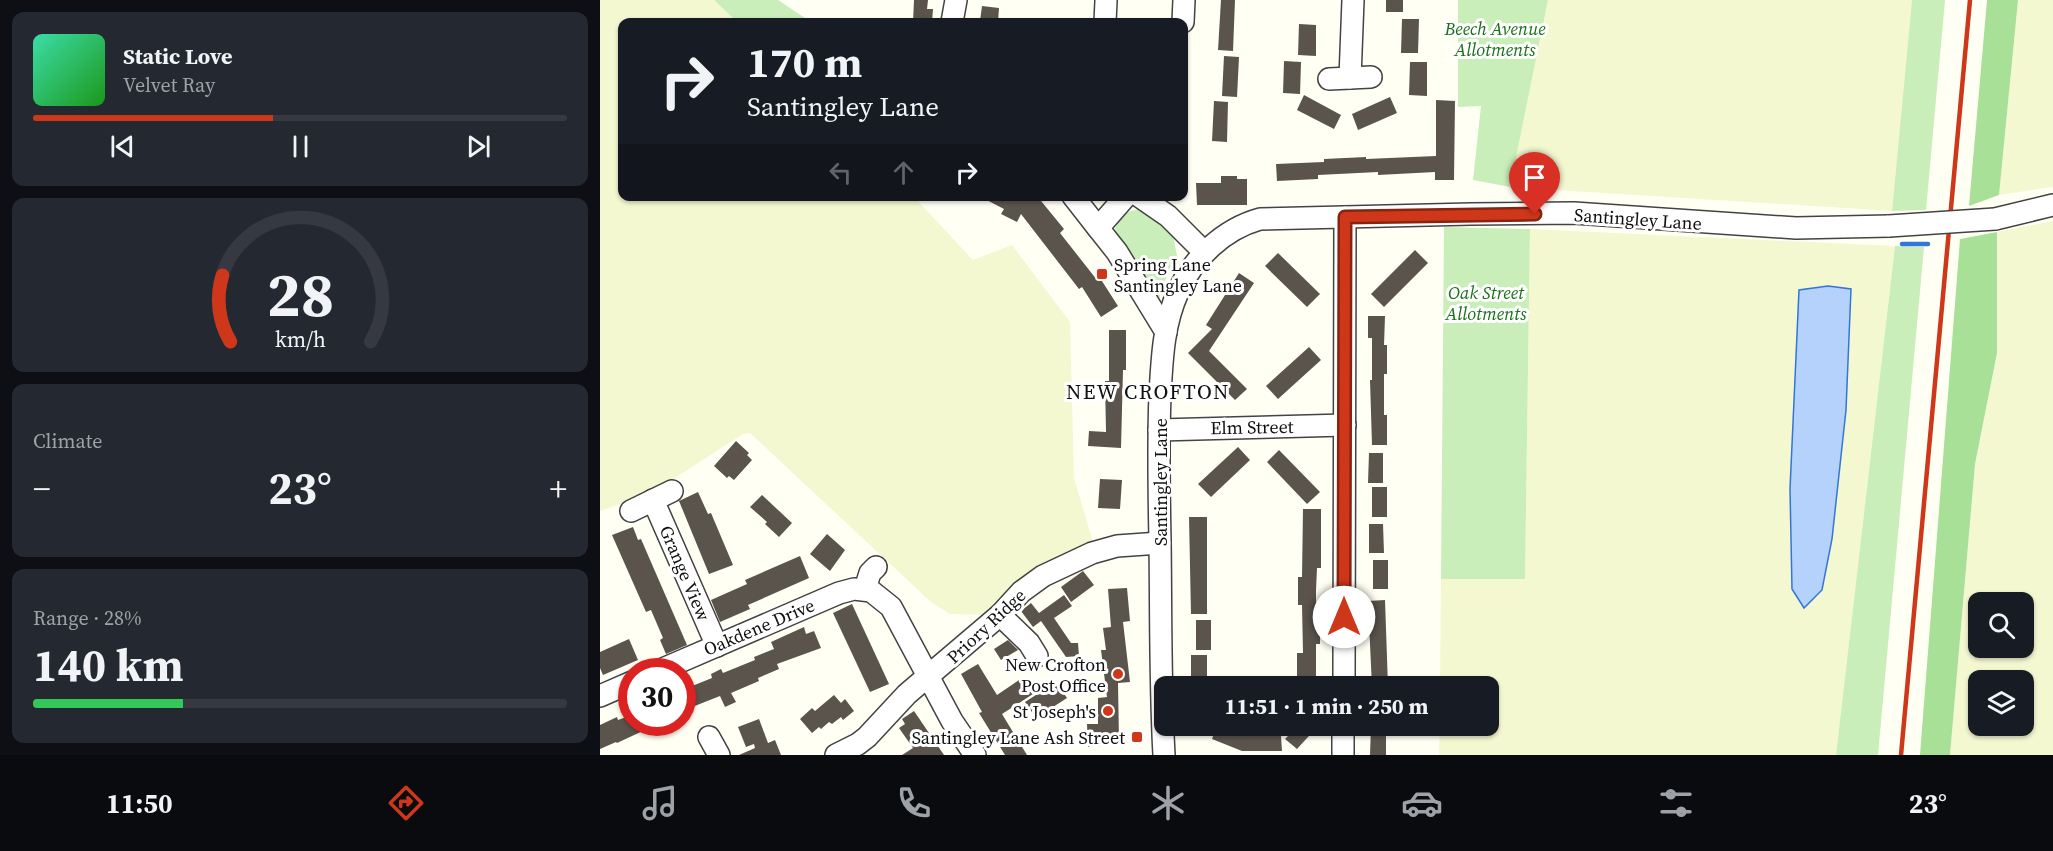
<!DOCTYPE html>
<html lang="en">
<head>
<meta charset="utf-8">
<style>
	:root { --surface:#171b24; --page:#242831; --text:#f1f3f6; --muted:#9ea1a6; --line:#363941; --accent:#cf371a }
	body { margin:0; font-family:"Source Serif 4",serif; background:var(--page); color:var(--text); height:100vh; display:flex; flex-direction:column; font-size:22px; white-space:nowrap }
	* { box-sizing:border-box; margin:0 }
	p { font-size:20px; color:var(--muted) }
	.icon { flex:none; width:33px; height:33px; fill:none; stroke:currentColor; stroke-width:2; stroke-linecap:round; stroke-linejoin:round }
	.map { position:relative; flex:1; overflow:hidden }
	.side { display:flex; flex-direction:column; gap:12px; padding:12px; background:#0d0f14; width:600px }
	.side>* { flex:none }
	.top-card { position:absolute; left:18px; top:18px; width:570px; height:183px; border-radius:12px; box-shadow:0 2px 4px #0004; background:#171b24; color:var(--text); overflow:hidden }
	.fabs { position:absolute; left:1368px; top:592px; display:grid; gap:12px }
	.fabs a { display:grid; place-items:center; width:66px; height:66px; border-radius:12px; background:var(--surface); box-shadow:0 2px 4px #0004; font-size:30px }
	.speed { position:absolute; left:18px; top:658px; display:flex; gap:12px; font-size:30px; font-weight:700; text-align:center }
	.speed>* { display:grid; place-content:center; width:78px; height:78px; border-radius:50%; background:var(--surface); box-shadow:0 2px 4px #0004; line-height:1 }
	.speed .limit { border:9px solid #d22; background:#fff; color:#111 }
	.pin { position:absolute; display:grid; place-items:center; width:51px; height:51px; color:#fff; margin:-62px -26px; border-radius:50% 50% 50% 0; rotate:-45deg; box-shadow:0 0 6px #0007 }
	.pin .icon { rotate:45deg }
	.me { position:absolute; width:66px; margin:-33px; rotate:0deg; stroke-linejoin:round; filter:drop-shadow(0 0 4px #0008) }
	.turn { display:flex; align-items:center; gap:21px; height:126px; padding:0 30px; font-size:27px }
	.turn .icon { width:78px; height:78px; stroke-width:2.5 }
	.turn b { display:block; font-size:42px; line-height:51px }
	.lanes { display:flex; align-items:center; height:57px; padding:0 30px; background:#0003; justify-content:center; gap:30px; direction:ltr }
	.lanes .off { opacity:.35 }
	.big { font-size:45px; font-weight:700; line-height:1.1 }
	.side .widget { flex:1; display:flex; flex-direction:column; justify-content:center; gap:9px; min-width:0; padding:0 21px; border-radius:12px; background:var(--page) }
	.side .dial { align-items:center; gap:0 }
	.dial svg { height:156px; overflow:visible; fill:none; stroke:var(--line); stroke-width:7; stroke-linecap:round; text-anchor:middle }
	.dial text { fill:var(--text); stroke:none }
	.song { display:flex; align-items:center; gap:18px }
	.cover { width:72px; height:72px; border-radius:9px; background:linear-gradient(135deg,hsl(160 70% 55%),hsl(120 70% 35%)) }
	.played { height:6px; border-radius:3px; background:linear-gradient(90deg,var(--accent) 45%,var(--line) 45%) }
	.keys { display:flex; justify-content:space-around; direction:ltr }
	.heat { display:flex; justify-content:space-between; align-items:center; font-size:33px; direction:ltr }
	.charge { height:9px; border-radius:4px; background:linear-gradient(90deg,#34c759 28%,var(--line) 0) }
	.trip { position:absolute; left:554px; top:676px; width:345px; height:60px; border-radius:12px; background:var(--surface); box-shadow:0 2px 4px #0004; font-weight:700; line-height:60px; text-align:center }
	.tab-bar { display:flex; height:96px; justify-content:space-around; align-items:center; background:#090b0e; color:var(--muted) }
	.tab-bar .icon { width:42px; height:42px }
	.tab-bar .on { color:var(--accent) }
	.tab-bar b { font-size:27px; color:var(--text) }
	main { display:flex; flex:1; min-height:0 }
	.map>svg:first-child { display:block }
	.farmland { fill:#f4f8d1; fill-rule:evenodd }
	.green { fill:#caeeb9 }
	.forest { fill:#a9e097 }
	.water { fill:#b4d2fb; stroke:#3475d9; stroke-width:1.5 }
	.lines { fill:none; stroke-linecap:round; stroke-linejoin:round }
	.stream { stroke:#3475d9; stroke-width:4.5 }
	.building { fill:#5a544c }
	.minor-casing { stroke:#434343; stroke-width:24 }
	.minor { stroke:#fff; stroke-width:21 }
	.rail { stroke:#cf371a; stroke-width:4.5 }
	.minor-bridge-casing { stroke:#434343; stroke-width:24; stroke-linecap:butt }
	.minor-bridge { stroke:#fff; stroke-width:21 }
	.route-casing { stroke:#872411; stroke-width:15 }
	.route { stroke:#cf371a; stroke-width:10 }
	.poi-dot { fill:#cf371a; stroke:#fff; stroke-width:2 }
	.labels { text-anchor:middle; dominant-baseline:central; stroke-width:6; stroke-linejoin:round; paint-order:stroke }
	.park-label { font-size:18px; font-style:italic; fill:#1a7019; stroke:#fff }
	.street-label { font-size:18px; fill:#101010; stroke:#fff }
	.poi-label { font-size:18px; fill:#101010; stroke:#fff; text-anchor:end }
	.quarter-label { font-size:21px; letter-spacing:1.5px; fill:#101010; stroke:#fff }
</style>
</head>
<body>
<main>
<section class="side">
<div class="widget">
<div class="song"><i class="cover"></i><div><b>Static Love</b><p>Velvet Ray</p></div></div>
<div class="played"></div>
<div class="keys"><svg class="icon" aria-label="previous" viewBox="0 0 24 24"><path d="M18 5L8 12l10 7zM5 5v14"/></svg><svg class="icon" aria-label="pause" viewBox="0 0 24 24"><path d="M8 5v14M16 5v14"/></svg><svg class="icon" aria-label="next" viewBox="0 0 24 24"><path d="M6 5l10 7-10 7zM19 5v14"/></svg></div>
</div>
<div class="widget dial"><svg viewBox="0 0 100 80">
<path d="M14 69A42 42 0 1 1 86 69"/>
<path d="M14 69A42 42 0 0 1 10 35" stroke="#cf371a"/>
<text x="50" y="56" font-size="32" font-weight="700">28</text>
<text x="50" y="72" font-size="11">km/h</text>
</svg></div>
<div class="widget"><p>Climate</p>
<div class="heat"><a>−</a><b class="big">23°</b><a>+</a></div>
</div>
<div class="widget"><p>Range · 28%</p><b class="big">140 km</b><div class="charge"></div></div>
</section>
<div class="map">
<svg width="1453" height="755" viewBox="0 0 1453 755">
	<rect width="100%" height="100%" fill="#fffff4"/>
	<g class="farmland">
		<path d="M0,0h114l23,22h-115v174l292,1 59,63 39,-15 58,77 4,156 19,64 -93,73 -50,-1 -19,-12 -181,-169 -7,1 -82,53 -32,14 -29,10z"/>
		<path d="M948,0h364l-20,211 -382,-24z"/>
		<path d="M1418,0h35v187l-54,8z"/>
		<path d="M1453,221v534h-103l25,-291 22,-111v-121zM1378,603h46v45h-46zM1378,681h46v45h-46z"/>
		<path d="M930,229l365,17 -59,509h-397l1,-29h48v-39h-48l1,-108 84,-1z"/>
	</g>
	<g class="green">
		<path d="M114,0h64l33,22h-74z"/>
		<path d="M858,0h90l-38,187 -37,-7 8,-74 -23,1z"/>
		<path d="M1312,0h33l-19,210 -34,1z"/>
		<path d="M539,209l34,26 4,21 -10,19 -9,27 -37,-58 -6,-15c5,-14 10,-17 24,-20z"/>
		<path d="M844,227l86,2 -5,350h-84z"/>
		<path d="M1295,246l29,1 -46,508h-42z"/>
	</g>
	<g class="forest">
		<path d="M1387,0h31l-19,195 -30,11z"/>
		<path d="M1397,232v121l-22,111 -25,291h-30l40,-516z"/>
	</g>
	<path class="water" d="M1228,286l23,3 -5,121 -14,129 -10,51 -18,18 -12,-19 -2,-100 9,-199z"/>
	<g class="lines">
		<path class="stream" d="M1302,244h26"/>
	</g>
	<g class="building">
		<path d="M314,0h14l-1,9h6l-1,13h-19z"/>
		<path d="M621,0h14l-2,51 -15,-1z"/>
		<rect x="786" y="0" width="17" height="12"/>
		<path d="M382,6l17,2 -1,14 -18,-1z"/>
		<path d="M802,19h17l-1,34h-17z"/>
		<path d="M699,24l17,1v31l-18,-1z"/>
		<path d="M624,56l15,1 -2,40 -15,-1z"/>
		<path d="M684,61l17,1 -1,32 -17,-1z"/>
		<path d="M810,62h17v34l-18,-1z"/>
		<path d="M704,95l37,20 -7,14 -37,-19z"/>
		<path d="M790,97l7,16 -39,17 -6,-16z"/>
		<path d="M836,100l19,1 -1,79h-19v-8l-57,3v-3l-60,3v4l-41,2 -1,-17 48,-2v-3l42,-2v2l70,-3z"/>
		<path d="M614,101l14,1 -1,40 -15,-1z"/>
		<path d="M621,176h16v3h10v26h-50l-1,-22h25z"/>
		<path d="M379,196h58l27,33 -4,4 37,47 3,-2 18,28 -17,11 -19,-30 -3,2 -58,-75 -4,8 -16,-8 3,-5z"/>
		<path d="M815,250l13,13 -44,44 -13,-13z"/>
		<path d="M678,253l42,41 -13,13 -42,-41z"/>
		<path d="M639,273l15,10 -45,68 38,38 -12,11 -47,-47 24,-24 -6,-4z"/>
		<path d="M768,316h17l-1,29h3v29h-3v41h3v30h-15l-2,-65h2v-42h-4z"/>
		<path d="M509,330h17v40h-3l-2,78 -33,-2 1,-15 17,1 -1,-51h4z"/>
		<path d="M709,347l12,13 -43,39 -12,-13z"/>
		<path d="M136,441l13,12 -2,2 5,5 -18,20 -5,-4 -2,2 -13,-12z"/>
		<path d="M638,447l12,13 -39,37 -13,-13z"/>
		<path d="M679,450l41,42 -13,12 -40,-42z"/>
		<path d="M769,453h14v30h-15z"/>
		<path d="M500,479l22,1 -2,29 -22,-1z"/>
		<rect x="772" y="487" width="15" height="30"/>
		<path d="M98,492l10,22 3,-1 22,52 -24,9 -30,-73z"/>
		<path d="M162,495l30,28 -13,14 -14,-13 2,-2 -17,-15z"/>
		<path d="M703,509h18v59h-4l-1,23v24h4v29h-4v36h-19v-27h6l-1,-48h-4v-28h4z"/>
		<path d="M589,517h18v97h-16z"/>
		<path d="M769,524h14l1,29h-15z"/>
		<path d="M33,527l5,13 3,-1 46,106 -21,9 -6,-14 3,-2 -12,-28 -5,2 -34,-77z"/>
		<path d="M227,534l18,16 -15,21 -20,-17z"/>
		<path d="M200,556l9,22 -61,27 2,4 -30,13 -9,-22 36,-16 -2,-4z"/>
		<rect x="773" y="560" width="15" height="29"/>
		<path d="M483,571l11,14 -23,17 -10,-15z"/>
		<path d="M527,588l3,33 -7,1 7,60 -12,1 1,58h-19v6h-12l-1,-23h11v-26l9,-1 -6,-47h5l-3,-22 8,-1 -3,-38z"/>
		<path d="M464,595l8,11 -18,12 17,25h7l1,13 -13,1 -25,-36 -8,6 -12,-16 10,-8 8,10z"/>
		<path d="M785,600l3,87h-16l-4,-86z"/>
		<path d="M252,604l37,80 -19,8 -37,-79z"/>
		<rect x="596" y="620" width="15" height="30"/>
		<path d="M204,627l2,7 8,-3 7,17 -44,16 2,5 -21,9 1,3 -28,12 5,9 -11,5 -5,-11 -38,15v-21l30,-12 -1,-4 10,-5 2,4 32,-13 -1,-3 20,-8 -3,-7z"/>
		<path d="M29,639l9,21 -35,15 -3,-7v-16z"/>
		<path d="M408,640l10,10 -17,10 -7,-11z"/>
		<rect x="591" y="655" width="16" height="31"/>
		<path d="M378,664l19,31 25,-17 11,16 -31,20 25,41h-22l-26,-42 3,-1 -21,-38z"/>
		<path d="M456,682l11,16 -31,20 -11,-16z"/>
		<path d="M234,695l7,8 4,-4 9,12 -11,9 -2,-3 -9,7 -3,-2 -8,7 -2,-2 -7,6 -12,-14 12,-11 3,3z"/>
		<path d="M314,711l30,44h-42l11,-7 -14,-20 6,-4 -3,-5z"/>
		<path d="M32,715v8h28l-43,20 -1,-1 -16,7v-24l17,-8 1,3z"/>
		<path d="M159,719l9,24 7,-3 6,15h-42l16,-7 -1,-4 -8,3 -8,-20z"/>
		<path d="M617,726l28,10h36l1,15h-40l-30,-12z"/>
		<path d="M698,726h20l-21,23 -12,-10z"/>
		<path d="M771,726h15v29h-16z"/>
	</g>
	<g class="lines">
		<defs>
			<g id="minor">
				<path d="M352,22l4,-22"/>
				<path d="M505,22l1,-21"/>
				<path d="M583,22l1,-22"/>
				<path d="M750,78l3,-78"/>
				<path d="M729,79l42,-2"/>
				<path d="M473,196l25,32"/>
				<path d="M526,196l-28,32 19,24 49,80"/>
				<path d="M539,196l29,20 36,36"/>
				<path d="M1395,219l58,-14"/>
				<path d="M559,430l186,-5"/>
				<path d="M53,500l64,146"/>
				<path d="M31,511l41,-20"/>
				<path d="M265,589l5,-16 6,-6"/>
				<path d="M400,615l29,28 8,13"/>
				<path d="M56,672l183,-79 15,-4 17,2 20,16 61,114 23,34"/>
				<path d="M744,687l1,-470"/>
				<path d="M0,696l32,-14"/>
				<path d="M109,737l10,18"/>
				<path d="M236,755l22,-11 9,-7 40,-43 93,-79 21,-23 22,-16 49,-23 25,-7 43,-3"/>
				<path d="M564,755c-4,-71 -3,-143 -4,-214 -1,-49 -2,-97 0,-146 2,-35 3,-70 18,-103 15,-34 46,-63 82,-73l211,-5 103,-1 222,15 93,-2"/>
				<path d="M743,755v-29"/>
			</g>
		</defs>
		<use href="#minor" class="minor-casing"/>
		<use href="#minor" class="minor"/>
		<path class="rail" d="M1301,755l69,-755"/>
		<defs>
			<path id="minor-bridge" d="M1289,226l106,-7"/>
		</defs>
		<use href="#minor-bridge" class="minor-bridge-casing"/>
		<use href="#minor-bridge" class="minor-bridge"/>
	</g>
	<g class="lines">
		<defs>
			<path id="route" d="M744,617l1,-400 190,-3"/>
		</defs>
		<use href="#route" class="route-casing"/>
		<use href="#route" class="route"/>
	</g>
	<g class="poi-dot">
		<rect x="496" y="268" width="12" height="12" rx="3"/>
		<circle cx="518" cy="674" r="6"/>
		<circle cx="508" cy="711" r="6"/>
		<rect x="531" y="731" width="12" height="12" rx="3"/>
	</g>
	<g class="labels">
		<g class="park-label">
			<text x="895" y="28">Beech Avenue<tspan x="895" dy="21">Allotments</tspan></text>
			<text x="886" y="292">Oak Street<tspan x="886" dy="21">Allotments</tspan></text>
		</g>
		<g class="street-label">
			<text transform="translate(1038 219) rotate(4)">Santingley Lane</text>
			<text transform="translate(652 427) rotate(-1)">Elm Street</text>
			<text transform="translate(560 482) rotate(-90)">Santingley Lane</text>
			<text transform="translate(85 573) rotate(67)">Grange View</text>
			<text transform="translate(386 626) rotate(-43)">Priory Ridge</text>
			<text transform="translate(159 627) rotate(-23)">Oakdene Drive</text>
		</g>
		<g class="poi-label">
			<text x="514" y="264" text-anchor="start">Spring Lane<tspan x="514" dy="21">Santingley Lane</tspan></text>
			<text x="506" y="664">New Crofton<tspan x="506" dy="21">Post Office</tspan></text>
			<text x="496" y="711">St Joseph's</text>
			<text x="525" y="737">Santingley Lane Ash Street</text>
		</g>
		<g class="quarter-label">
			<text x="548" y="391">NEW CROFTON</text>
		</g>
	</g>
</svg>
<div class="fabs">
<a><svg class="icon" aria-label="search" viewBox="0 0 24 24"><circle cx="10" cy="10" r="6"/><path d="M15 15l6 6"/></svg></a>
<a><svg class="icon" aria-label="layers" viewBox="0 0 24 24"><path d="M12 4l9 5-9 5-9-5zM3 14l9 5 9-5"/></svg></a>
</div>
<div class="speed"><div class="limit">30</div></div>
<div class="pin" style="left:935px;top:214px;background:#d93025"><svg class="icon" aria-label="arrive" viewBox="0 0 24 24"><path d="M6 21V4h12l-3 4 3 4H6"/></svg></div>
<svg class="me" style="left:744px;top:617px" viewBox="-20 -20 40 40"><circle r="19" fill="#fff"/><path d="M0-13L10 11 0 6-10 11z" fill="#cf371a"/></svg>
<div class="trip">11:51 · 1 min · 250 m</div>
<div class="top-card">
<div class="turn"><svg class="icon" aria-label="right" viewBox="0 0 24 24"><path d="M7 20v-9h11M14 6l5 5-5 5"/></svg><div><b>170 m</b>Santingley Lane</div></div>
<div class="lanes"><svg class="icon off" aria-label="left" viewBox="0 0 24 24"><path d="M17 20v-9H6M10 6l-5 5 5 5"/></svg><svg class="icon off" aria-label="ahead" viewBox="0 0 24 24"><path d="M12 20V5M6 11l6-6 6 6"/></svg><svg class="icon" aria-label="right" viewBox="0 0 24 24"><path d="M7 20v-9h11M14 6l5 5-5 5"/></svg></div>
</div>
</div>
</main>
<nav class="tab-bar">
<b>11:50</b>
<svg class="icon on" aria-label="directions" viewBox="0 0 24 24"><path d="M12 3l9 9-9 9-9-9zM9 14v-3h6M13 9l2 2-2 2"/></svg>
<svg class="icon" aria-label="music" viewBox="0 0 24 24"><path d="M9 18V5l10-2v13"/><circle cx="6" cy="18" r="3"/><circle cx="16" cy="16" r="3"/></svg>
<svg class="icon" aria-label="phone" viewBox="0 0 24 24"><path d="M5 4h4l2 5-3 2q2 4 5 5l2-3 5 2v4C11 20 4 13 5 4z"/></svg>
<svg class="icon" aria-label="climate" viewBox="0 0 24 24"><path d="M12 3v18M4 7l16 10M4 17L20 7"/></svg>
<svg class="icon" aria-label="car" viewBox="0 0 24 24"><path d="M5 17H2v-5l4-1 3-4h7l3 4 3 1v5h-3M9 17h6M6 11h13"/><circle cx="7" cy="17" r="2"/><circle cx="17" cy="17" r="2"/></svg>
<svg class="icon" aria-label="filters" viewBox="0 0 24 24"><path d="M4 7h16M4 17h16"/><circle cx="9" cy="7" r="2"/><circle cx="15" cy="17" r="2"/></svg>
<b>23°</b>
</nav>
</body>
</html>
